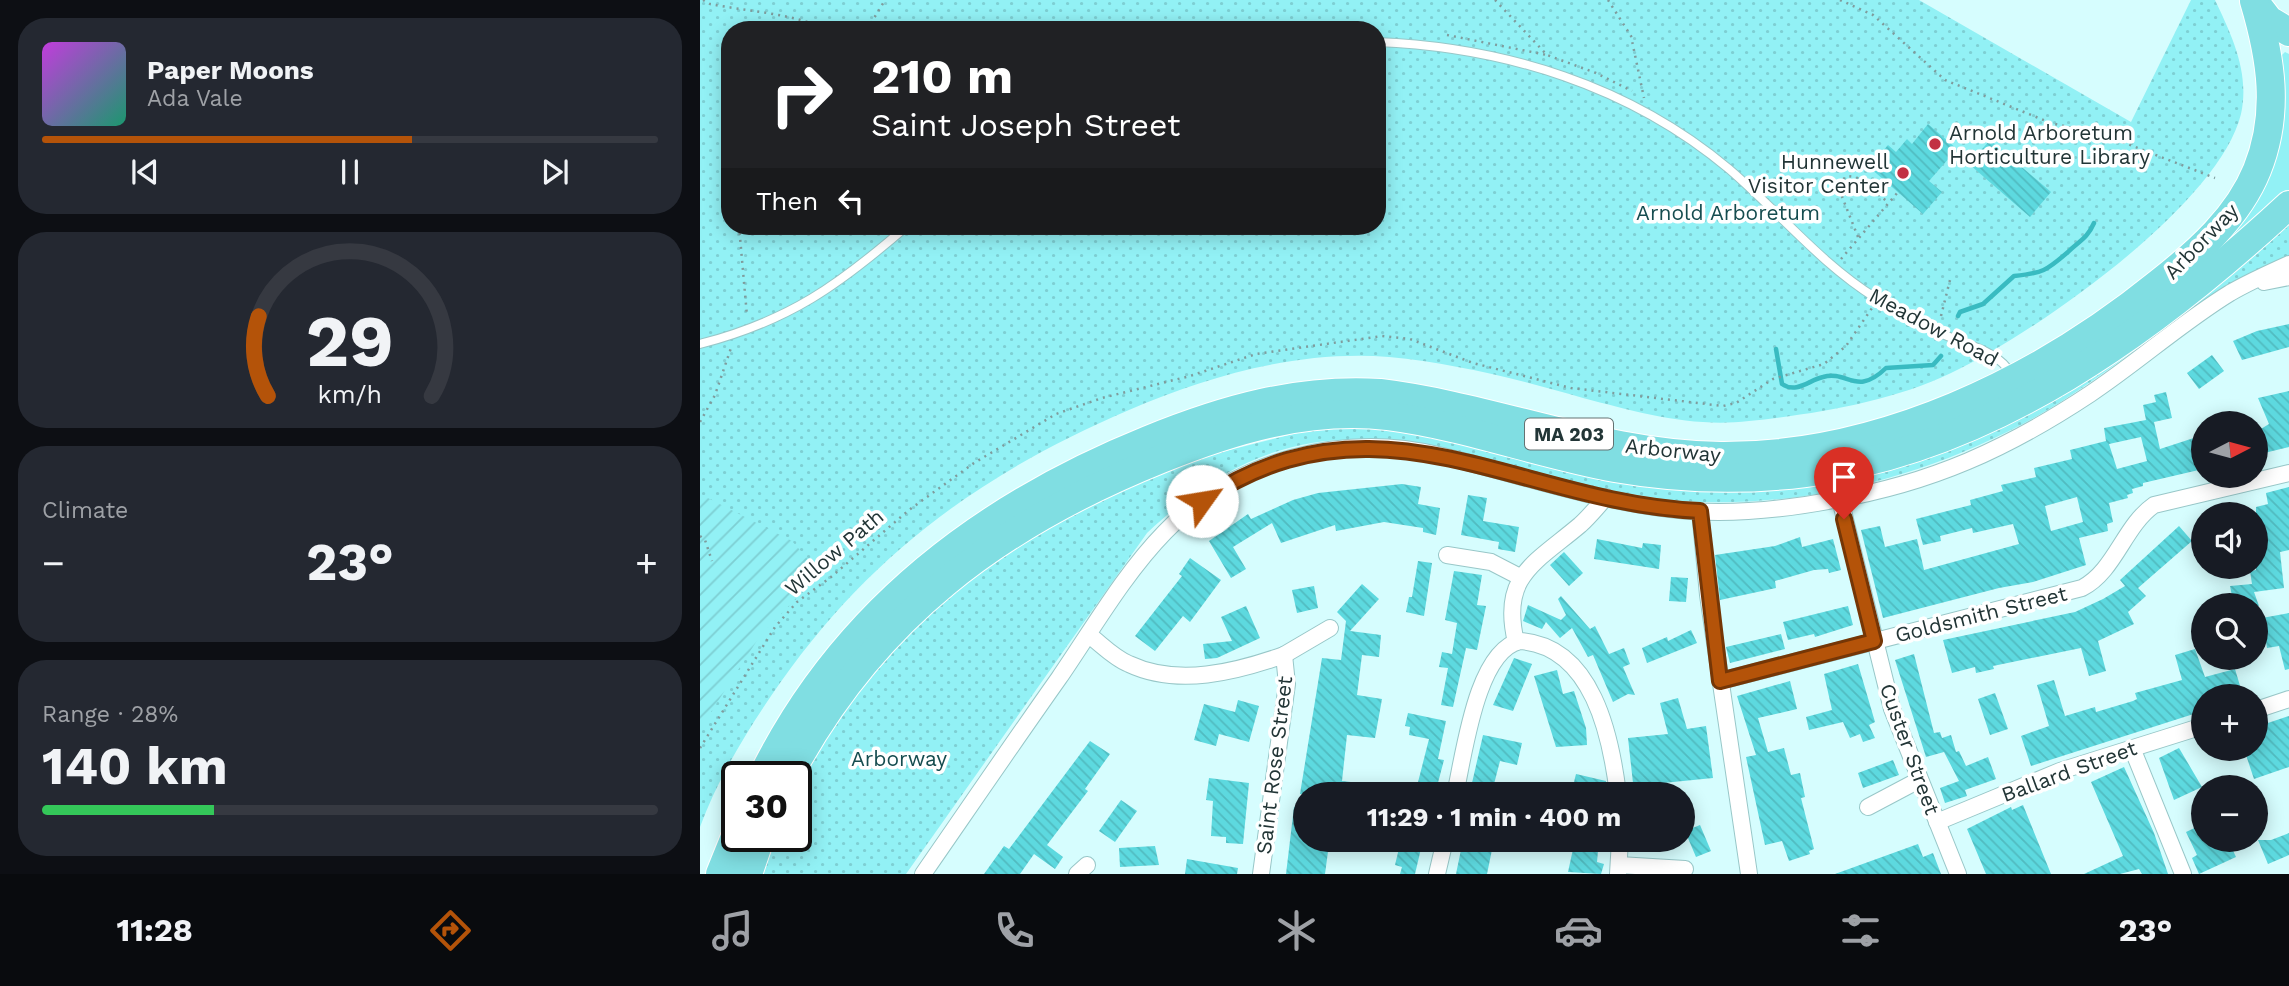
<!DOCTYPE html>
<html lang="en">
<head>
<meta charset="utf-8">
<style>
	:root { --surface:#171b24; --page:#242831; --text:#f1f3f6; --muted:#9ea1a6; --line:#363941; --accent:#b45309 }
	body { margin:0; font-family:"Work Sans",sans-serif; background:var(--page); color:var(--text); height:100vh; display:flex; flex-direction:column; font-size:26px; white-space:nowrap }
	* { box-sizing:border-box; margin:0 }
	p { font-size:23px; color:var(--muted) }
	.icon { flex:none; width:38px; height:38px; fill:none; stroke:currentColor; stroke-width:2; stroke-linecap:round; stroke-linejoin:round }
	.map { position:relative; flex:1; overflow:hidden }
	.details { display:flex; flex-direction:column; gap:18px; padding:18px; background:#0d0f14; width:700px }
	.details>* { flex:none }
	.top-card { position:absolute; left:21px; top:21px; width:665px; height:214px; border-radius:28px; box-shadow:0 4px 18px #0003; background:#202124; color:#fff; overflow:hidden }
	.needle { width:46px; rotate:84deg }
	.tools { position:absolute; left:1491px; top:411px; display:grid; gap:14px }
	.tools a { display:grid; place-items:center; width:77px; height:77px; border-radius:50%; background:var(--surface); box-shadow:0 4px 18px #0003; font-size:35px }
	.speed { position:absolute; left:21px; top:761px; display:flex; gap:14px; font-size:35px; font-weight:700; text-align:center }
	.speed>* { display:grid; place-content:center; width:91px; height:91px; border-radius:50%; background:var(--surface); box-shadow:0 4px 18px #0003; line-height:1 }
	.speed .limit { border:4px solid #111; border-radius:10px; background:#fff; color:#111 }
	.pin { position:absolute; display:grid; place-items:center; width:60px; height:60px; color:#fff; margin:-72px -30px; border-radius:50% 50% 50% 0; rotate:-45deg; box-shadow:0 0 7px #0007 }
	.pin .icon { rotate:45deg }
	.me { position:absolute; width:77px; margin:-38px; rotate:58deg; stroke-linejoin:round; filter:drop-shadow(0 0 5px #0008) }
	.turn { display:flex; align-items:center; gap:24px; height:147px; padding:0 35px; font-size:32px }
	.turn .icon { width:91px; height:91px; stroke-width:2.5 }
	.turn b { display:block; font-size:49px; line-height:60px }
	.then { display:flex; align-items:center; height:66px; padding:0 35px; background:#0003; gap:14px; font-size:26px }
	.big { font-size:52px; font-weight:700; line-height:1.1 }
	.details .widget { flex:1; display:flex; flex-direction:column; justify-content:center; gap:10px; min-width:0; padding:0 24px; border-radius:28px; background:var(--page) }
	.details .dial { align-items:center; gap:0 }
	.dial svg { height:182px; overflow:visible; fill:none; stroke:var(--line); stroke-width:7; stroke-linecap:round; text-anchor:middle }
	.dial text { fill:var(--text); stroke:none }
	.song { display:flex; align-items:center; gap:21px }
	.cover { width:84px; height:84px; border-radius:10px; background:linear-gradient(135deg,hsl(290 70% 55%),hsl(160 70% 35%)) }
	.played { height:7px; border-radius:4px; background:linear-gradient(90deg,var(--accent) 60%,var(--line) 60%) }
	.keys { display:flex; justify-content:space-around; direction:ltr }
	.heat { display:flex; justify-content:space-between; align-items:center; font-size:38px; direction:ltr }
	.charge { height:10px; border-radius:5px; background:linear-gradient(90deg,#34c759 28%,var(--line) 0) }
	.trip { position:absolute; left:593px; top:782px; width:402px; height:70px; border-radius:35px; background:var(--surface); box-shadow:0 4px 18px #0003; font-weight:700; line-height:70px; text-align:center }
	.dock { display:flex; height:112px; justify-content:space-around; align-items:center; background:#090b0e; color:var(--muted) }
	.dock .icon { width:49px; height:49px }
	.dock .current { color:var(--accent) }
	.dock b { font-size:32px; color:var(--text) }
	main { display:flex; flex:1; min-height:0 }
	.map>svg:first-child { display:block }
	.grass { fill:#92f1f5 }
	.park { fill:url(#park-dots); fill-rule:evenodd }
	.garden { fill:url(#garden-furrows) }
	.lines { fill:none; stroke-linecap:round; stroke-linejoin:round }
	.stream { stroke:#39bbc1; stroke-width:4.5 }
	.building { fill:url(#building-back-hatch); fill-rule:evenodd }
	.service-casing { stroke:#98c7c8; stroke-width:10 }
	.minor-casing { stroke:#98c7c8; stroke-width:18 }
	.trunk-casing { stroke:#fff; stroke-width:30 }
	.path { stroke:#7f9c9d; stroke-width:2.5; stroke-dasharray:2 5; stroke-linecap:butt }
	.service { stroke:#fff; stroke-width:8 }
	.minor { stroke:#fff; stroke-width:16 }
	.trunk { stroke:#80dee2; stroke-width:28 }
	.route-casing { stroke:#753606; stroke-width:18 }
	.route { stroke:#b45309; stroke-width:12 }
	.poi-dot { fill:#c23143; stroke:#fff; stroke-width:2.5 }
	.labels { text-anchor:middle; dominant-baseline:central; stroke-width:7; stroke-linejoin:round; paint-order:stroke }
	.shield { fill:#fff; stroke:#647272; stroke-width:2 }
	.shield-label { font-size:19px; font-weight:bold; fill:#223536 }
	.poi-label { font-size:21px; fill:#223536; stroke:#fff; text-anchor:start }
	.park-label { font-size:21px; fill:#154c4f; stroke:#fff }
	.street-label { font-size:21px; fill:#223536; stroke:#fff }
</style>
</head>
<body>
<main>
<section class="details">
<div class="widget">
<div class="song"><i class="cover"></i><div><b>Paper Moons</b><p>Ada Vale</p></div></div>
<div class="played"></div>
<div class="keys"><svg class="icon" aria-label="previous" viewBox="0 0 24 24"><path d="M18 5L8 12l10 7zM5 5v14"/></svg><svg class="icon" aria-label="pause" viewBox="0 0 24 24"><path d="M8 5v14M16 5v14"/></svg><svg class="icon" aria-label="next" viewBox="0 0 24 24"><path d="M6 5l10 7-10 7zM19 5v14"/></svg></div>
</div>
<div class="widget dial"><svg viewBox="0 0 100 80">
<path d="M14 69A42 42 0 1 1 86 69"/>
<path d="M14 69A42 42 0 0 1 10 34" stroke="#b45309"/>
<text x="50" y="56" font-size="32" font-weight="700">29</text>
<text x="50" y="72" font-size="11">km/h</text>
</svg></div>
<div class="widget"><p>Climate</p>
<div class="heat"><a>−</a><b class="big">23°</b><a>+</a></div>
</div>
<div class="widget"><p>Range · 28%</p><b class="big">140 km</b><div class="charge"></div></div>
</section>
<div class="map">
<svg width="1589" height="874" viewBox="0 0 1589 874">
	<defs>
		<pattern id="park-dots" width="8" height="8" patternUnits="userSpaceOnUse" patternTransform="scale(1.75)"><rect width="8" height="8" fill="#92f1f5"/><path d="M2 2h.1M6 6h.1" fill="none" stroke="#7ecfd3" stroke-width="1.8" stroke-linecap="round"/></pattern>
		<pattern id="garden-furrows" width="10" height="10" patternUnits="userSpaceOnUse" patternTransform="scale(1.75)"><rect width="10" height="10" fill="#92f1f5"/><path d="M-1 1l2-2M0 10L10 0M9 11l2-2" fill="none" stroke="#7ecfd3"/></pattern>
		<pattern id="building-back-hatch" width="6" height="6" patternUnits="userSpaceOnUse" patternTransform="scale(1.75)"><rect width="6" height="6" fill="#5dd9df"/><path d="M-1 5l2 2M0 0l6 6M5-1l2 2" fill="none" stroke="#51bbc0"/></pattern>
	</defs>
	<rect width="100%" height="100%" fill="#d6fdfe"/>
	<path class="grass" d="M1585,52l4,2v136l-52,48 -5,-5 49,-177z"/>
	<g class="park">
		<path d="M0,0h1219l212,122 60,-122h24c17,36 35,73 26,114 -22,91 -207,220 -290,259 -60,29 -136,41 -202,48 -57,7 -112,-9 -166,-23 -62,-18 -129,-35 -194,-41 -89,-7 -179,18 -260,53 -152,65 -265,149 -358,286 -28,41 -54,85 -71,131zM30,30h647v196h-647z"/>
		<path d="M1589,220v36c-24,11 -50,22 -72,36 -55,34 -103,77 -158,111 -77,48 -171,82 -261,94 -49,6 -101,8 -149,0 -198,-31 -326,-130 -502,36l-241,341h-145l14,-37 21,-1v-49l47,-76 81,-96 89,-68 65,-38 116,-50 103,-26 39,-5h39l31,4 220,51 153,5z"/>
	</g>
	<path class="garden" d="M0,494l92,47 28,32 -60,63 -60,93z"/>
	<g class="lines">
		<g class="stream">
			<path d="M1258,316l2,-4 23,-8 31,-28c29,-3 32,-5 54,-24 11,-11 19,-13 26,-29"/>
			<path d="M1076,349l6,35c15,10 27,-4 41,-7 25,-7 33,20 63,-9l47,-3 8,-9"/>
		</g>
	</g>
	<g class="building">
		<path d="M1228,124l29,25 -28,32 13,11 -19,22 -54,-47 19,-22 8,7 11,-13 5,5z"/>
		<path d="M1290,140l61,52 -21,25 -61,-53z"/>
		<path d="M1589,324v23l-47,13 -9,-19 24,-10z"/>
		<path d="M1512,355l12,16 -25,18 -12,-16z"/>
		<path d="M1589,391v56l-33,8v-23l13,-8 -11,-26z"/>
		<path d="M1466,392l6,26 -18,4 6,27 43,-14v34l-60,14v3l-11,3 1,4 -6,2 1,3 -19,5 4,19 -6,2 1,7 -29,7 7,27 -53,17 -34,6 -116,30 -22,-88 19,-4 5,21 32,-8 7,31 95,-26 -6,-20 -40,9 -1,-5 -32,8 1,5 -18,4 -7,-26 55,-14 -1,-5 33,-9 -2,-6 35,-8 -2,-9 38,-9 -2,-9 36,-9 -2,-13 42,-8 -3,-15 13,-3 -2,-7zM1441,437l6,24 -30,8 -8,-25zM1377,497l6,25 -32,9 -6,-25z"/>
		<path d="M702,484l19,3 -3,17 22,4 -4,27 -13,-3v-4l-39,-6 -48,9 -1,-6 -54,18 -9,-20 -39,24 13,22 -15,9 -22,-37 39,-27 3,5 42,-19 25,-7z"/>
		<path d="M1589,487v63l-9,2 4,36 -30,4 5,14h-25l-4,-20 22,-2 -2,-13 6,-1v-63l12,-3 -2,-11z"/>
		<path d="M768,495l19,3 -4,23 36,6 -4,25 -17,-3 1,-7 -38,-7z"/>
		<path d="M1479,526l13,15 -54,47 8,8 -18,16 6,12 -36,17 8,30 -17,5 -8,-28 -88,18 1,3 -18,4 -1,-6 -23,6 -9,-33 132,-28 28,-13 22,-13 -5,-6z"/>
		<path d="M1100,537l2,10 31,-8 8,31 -12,3 -1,-4 -14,1 -39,11 1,7 -56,12 -5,-45 60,-9z"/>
		<path d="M897,539l45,9 1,-5 18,2 -2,24 -65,-10z"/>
		<path d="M864,552l19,21 -14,13 -19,-21z"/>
		<path d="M490,558l31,22 -31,42 -7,-6 -28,35 -20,-15 47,-60 -3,-2z"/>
		<path d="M718,561l14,2 -8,53 -18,-4 3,-15h3z"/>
		<path d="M754,571l28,4 -5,30 9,1 -9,44 -11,-2 -13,59 -12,-2 7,-37 -9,-1 3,-15 10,2 5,-31 -12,-3z"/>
		<path d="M971,577l17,1 -2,24 -17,-1z"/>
		<path d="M662,584l17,15 -29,32 31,4 -2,22 -17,-2 -5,40 25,4 -7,39 -28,-3 -5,46 44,5 -1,8h-85l22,-136 19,2 5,-39 -9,-9z"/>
		<path d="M614,586l4,22 -21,5 -5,-23z"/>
		<path d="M861,596l29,33 5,-3 14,28 15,-6 6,16 -7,3 12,28 -7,-1 -15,8 -20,-47 -5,2 -16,-29 -12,10 -14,-16 -4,7 -19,-8 5,-16 33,15 5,-5 -8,-16z"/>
		<path d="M546,606l14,32 -43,20 -12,1 -2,-15 29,-3 -11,-24z"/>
		<path d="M1148,606l5,19 -38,12 -1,-3 -26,6 -5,-18z"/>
		<path d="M1589,613v56l-4,1 -6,-24 -12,2 -5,-30z"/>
		<path d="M991,630l6,13 -50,20 -5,-15 25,-11 1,4z"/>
		<path d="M1081,634l4,15 -55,14 -4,-16z"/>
		<path d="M1495,649l10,28 30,-8 8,27h-40v15l-172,55 -10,-30 28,-10 -12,-41 17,-5 11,36 30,-9 1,5 37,-11 4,-2 -2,-6 47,-13 -7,-25z"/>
		<path d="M1214,654l20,79 6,-1 2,6 9,-3 5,17 3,-1 7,15 22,-9 8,22 -31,11 2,6 -22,7 -5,-15 19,-7 -15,-29 -18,5 -31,-97z"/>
		<path d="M814,658l18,6 -19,47 -20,-6z"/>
		<path d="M1158,664l17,58 -6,3 6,13 -12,4 -3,-8 -10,4 -7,-16 -34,8 -3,-13 26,-7 -8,-36z"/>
		<path d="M857,670l6,24 11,-3 12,37 1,17 -31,2 -22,-71z"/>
		<path d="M1090,681l7,28 -39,9 10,34 16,-4 7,27 9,-2 5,24 -4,1 13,51 -5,2 1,3 -21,7 -7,-20 -17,4 -19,-88 10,-2 -19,-59z"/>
		<path d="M1295,693l13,36 -18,6 -12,-36z"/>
		<path d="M978,698l9,31 19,-3 7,52 -50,5v6l-29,3 -6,-54 40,-4 -8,-31z"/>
		<path d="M538,700l21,6 -10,36 -30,-8 -3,12 -22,-6 10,-36 31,8z"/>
		<path d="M708,713l38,8 -8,38 6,1 -9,34h-20l14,-55 -20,-4 1,-8 -5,-1z"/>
		<path d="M1589,716v51l-35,12 -10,-30h12v-22z"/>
		<path d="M783,735l39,8 -5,22 -17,-4 -7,27 -21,-5z"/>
		<path d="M390,741l20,13 -25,35 3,2 -41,54 16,12 -8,12 -21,-15 -14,20h-36l20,-28 5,3z"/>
		<path d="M1479,748l23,39 -28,13 -15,-42z"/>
		<path d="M1193,760l6,15 -36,13 -5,-15z"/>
		<path d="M1424,767l30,66 14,41h-26l-3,-5 -19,5h-36l39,-18 -32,-74z"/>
		<path d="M876,774l30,7 -2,13h-33z"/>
		<path d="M509,778l40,5 -6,61 -17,-1v-6l-15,-1 2,-35 -7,-1z"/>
		<path d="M421,800l16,11 -22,31 -16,-11z"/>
		<path d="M1323,805l28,69h-65l-19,-45 44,-22 1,3z"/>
		<path d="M594,807l12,2v32l23,3 -4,30h-39z"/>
		<path d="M1503,824v16h25l8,17 -37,17 -7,-16 5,-3 -11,-23z"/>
		<path d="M1000,825l11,26 -15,6 -11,-26z"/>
		<path d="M1589,833v22l-21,9 -10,-24h13z"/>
		<path d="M701,840h22l-8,34h-15l2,-7 -7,-2z"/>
		<path d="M763,840h31l-7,34h-31z"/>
		<path d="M875,840h24l-2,22 7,2 -3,10 -33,-2z"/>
		<path d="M1218,844l5,13 10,-4 8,21h-106z"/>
		<path d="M455,846l4,19 -39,2 -1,-19z"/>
		<path d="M487,859l51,9 -1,6h-52z"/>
	</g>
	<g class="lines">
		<defs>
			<g id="service">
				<path d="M677,42c128,5 253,44 352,127 49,42 92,95 147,129 18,12 40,23 60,33 25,13 62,18 76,44"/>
				<path d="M0,344c89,-23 139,-59 207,-118"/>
			</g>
			<g id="minor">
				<path d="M1564,282l25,-5"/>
				<path d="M1140,499l52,210 66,165"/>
				<path d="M1000,511l8,84 41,279"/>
				<path d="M747,555l44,7 29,15"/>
				<path d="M389,635c12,9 25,23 40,29 49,23 107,8 155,-9l3,29 -26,190"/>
				<path d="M816,642c-16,-66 19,-79 64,-117 9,-8 17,-18 26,-28"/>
				<path d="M584,655l46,-27"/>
				<path d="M1020,681l362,-93c33,-17 42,-62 72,-83l135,-32"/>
				<path d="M1556,710l33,-11"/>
				<path d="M1432,748l51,126"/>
				<path d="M755,794c9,-38 21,-143 65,-153 73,5 91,96 98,153"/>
				<path d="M1168,807l51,-27"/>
				<path d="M1237,822l123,-51 143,-45"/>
				<path d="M919,865l66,4"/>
				<path d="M223,874c45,-65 90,-131 136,-196 33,-48 65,-104 106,-146 70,-72 177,-100 273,-77 77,18 153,45 232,54 54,7 111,1 164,-9 98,-17 173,-51 256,-106 48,-32 91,-71 140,-101 19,-11 39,-20 59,-29"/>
				<path d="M377,874l10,-9"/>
				<path d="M737,874l8,-34"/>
				<path d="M918,874l2,-34"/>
			</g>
			<g id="trunk">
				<path d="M1555,2l14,18 20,12"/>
				<path d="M62,777c81,-165 220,-270 386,-337 76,-31 150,-52 232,-47 115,14 224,62 341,63 159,1 317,-75 438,-173 39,-31 79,-66 98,-113 23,-57 14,-112 -3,-169"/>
				<path d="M88,777c84,-159 209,-252 373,-318 72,-29 147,-52 227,-43 77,10 151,38 227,52 63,11 126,13 190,5 186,-23 350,-144 484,-268"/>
				<path d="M20,874l17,-42"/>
				<path d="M48,874l13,-38"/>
			</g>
		</defs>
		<use href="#service" class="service-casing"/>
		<use href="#minor" class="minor-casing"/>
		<use href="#trunk" class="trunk-casing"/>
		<g class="path">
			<path d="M3,0l7,4c35,7 88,10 117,26"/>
			<path d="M795,0l52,55 49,18 36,18"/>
			<path d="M908,0l23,36 13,62"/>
			<path d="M1140,0l33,15 72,65 106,43 56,13 108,42"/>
			<path d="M171,30v-7l14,-23"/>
			<path d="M604,30l74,-1"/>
			<path d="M747,35l100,20"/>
			<path d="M39,226l8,90"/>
			<path d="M1158,237l-17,-43 -1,-13 8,-5 8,1 33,26"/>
			<path d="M1141,259l57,-67"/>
			<path d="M1241,316l9,-36"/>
			<path d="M0,422l15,-27 16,-47"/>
			<path d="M0,536l5,4 7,21"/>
			<path d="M0,748l75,-121 22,-25 34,-25 78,-67 65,-47 82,-49 46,-16 88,-22 66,-22 126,-18 28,3 63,24 98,25 152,18 13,-3 37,-24 51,-15 22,-18 26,-38"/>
		</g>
		<use href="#service" class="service"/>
		<use href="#minor" class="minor"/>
		<use href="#trunk" class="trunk"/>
	</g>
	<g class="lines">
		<defs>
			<path id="route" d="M502,501c177,-119 315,2 498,10l20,170 154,-40 -30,-122"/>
		</defs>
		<use href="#route" class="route-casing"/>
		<use href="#route" class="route"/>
	</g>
	<g class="poi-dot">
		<circle cx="1235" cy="144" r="7"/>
		<circle cx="1203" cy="173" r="7"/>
	</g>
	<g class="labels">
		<rect class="shield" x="825" y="418.5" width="88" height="31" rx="5"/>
		<g class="shield-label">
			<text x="869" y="434">MA 203</text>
		</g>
		<g class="poi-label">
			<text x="1249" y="132">Arnold Arboretum<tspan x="1249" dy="24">Horticulture Library</tspan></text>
			<text x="1189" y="161" text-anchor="end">Hunnewell<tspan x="1189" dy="24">Visitor Center</tspan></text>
		</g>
		<g class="park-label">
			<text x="1028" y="212">Arnold Arboretum</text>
			<text x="199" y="758">Arborway</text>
		</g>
		<g class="street-label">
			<text transform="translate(1501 241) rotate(-46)">Arborway</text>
			<text transform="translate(1234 327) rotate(28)">Meadow Road</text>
			<text transform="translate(973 450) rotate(6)">Arborway</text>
			<text transform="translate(134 552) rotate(-40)">Willow Path</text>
			<text transform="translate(1281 614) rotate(-14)">Goldsmith Street</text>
			<text transform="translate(1210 749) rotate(70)">Custer Street</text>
			<text transform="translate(574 765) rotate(-83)">Saint Rose Street</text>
			<text transform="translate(1369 771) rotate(-20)">Ballard Street</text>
		</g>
	</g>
</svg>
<div class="tools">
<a><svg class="needle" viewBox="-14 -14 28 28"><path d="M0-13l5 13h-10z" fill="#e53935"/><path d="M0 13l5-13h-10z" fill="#9ea1a6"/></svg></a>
<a><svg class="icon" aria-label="sound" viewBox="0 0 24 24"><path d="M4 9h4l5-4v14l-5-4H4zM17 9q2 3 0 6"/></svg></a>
<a><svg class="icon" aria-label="search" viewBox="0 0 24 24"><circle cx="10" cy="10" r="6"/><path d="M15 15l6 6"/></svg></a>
<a>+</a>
<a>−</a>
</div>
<div class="speed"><div class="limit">30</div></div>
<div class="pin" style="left:1144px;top:519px;background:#d93025"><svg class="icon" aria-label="arrive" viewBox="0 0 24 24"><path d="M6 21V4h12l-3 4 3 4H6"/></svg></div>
<svg class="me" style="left:502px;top:501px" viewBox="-20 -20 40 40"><circle r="19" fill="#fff"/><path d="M0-13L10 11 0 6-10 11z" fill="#b45309"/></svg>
<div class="trip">11:29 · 1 min · 400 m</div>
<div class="top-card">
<div class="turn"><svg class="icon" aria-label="right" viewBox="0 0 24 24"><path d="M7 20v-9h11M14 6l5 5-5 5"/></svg><div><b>210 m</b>Saint Joseph Street</div></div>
<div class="then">Then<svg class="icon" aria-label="left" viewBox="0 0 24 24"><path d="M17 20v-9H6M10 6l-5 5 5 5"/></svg></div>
</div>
</div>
</main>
<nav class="dock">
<b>11:28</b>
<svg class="icon current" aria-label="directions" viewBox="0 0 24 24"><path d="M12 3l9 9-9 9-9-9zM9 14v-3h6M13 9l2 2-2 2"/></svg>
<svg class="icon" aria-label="music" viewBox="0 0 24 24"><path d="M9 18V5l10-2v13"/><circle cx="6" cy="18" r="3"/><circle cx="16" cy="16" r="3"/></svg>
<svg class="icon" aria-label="phone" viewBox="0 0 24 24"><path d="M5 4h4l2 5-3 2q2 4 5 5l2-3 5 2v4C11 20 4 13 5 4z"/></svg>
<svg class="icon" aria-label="climate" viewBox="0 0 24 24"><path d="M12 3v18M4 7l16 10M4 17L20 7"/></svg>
<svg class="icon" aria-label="car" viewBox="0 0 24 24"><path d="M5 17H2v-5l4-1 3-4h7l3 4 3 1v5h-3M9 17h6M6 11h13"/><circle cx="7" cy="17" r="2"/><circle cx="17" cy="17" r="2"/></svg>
<svg class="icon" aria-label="filters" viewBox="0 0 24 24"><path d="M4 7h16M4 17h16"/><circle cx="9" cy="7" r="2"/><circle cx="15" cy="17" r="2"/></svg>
<b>23°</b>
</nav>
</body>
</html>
